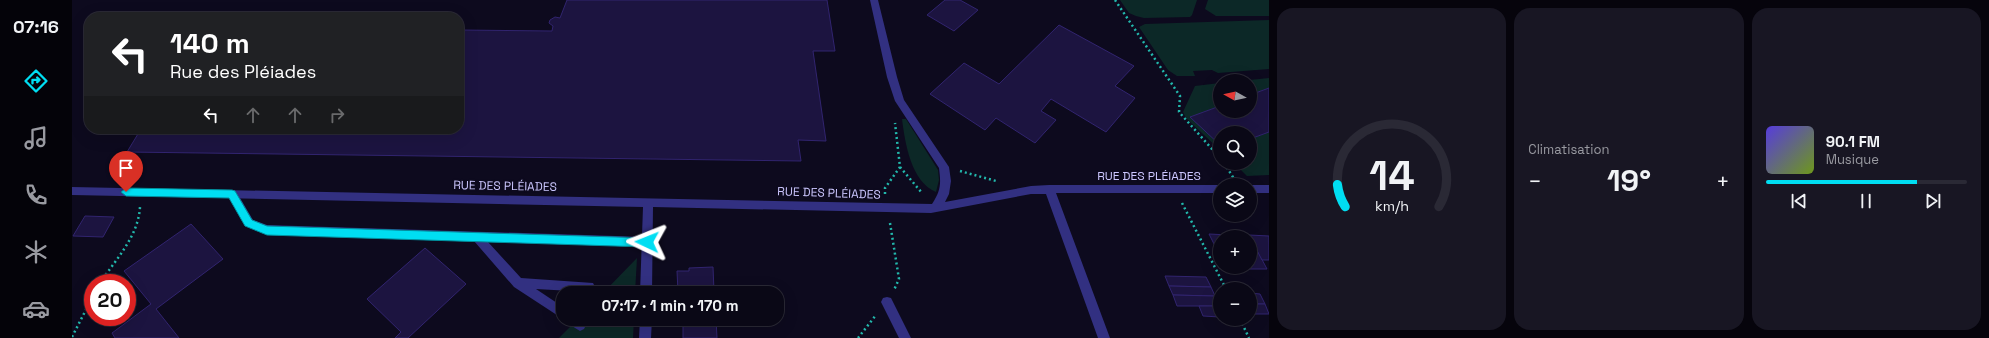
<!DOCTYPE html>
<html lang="fr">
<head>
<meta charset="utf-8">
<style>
	:root { --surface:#0a0816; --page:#181623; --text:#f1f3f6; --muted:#999aa1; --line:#2a2935; --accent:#00def2 }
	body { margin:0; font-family:"Space Grotesk",sans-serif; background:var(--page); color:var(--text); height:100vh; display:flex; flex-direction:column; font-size:15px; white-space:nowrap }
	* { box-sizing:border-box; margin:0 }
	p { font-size:13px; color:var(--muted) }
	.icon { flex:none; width:22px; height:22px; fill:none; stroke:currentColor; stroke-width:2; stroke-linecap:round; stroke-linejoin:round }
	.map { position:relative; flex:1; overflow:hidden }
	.panel { display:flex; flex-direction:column; gap:8px; padding:8px; background:#06040c; width:720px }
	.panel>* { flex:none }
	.guide { position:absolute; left:12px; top:12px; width:380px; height:122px; border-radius:16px; box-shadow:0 4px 16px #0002,0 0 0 1px var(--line); background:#202124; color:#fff; overflow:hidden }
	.needle { width:26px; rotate:278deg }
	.fabs { position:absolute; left:1141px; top:74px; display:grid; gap:8px }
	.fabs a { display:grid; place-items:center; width:44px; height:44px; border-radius:50%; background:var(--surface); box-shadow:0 4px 16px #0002,0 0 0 1px var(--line); font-size:20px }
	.speed { position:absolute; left:12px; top:274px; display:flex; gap:8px; font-size:20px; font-weight:700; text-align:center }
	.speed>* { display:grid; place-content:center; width:52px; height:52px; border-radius:50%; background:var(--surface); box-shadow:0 4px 16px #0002,0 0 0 1px var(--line); line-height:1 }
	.speed .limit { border:6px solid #d22; background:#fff; color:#111 }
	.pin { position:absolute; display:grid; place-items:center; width:34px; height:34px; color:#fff; margin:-41px -17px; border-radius:50% 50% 50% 0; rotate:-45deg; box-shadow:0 0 4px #0007 }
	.pin .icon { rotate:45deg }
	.me { position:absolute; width:44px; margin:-22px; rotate:272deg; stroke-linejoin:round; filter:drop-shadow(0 0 3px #0008) }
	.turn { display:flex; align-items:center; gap:14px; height:84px; padding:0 20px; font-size:18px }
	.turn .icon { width:52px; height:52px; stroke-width:2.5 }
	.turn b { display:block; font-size:28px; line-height:34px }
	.lanes { display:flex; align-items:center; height:38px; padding:0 20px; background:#0003; justify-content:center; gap:20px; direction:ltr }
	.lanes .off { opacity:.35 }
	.big { font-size:30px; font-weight:700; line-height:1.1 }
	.panel .widget { flex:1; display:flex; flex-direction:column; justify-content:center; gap:6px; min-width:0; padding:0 14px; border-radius:16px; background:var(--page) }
	.panel .dial { align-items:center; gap:0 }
	.dial svg { height:104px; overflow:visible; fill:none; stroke:var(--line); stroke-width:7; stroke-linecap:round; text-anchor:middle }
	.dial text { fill:var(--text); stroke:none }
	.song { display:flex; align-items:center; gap:12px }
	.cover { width:48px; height:48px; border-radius:6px; background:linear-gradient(135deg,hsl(250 70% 55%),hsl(80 70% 35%)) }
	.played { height:4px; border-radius:2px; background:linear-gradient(90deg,var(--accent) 75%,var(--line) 75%) }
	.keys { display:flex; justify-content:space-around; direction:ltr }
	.heat { display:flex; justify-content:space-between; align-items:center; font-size:22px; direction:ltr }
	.panel .tiles { flex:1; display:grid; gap:8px; grid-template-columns:repeat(3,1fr) }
	.trip { position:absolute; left:484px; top:286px; width:228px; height:40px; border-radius:16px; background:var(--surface); box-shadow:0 4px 16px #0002,0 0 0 1px var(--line); font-weight:700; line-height:40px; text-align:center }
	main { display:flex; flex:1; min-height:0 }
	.dock { display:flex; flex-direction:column; width:72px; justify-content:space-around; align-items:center; background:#040309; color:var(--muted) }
	.dock .icon { width:28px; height:28px }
	.dock .on { color:var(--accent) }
	.dock b { font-size:18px; color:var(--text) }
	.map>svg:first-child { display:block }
	.green { fill:#0c2827 }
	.building { fill:#1c1440; stroke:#31246f }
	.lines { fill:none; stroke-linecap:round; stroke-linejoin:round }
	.path { stroke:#22b8ac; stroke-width:2.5; stroke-dasharray:2 3; stroke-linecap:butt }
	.lane { fill:#323081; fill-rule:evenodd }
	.street { fill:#323081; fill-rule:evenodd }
	.route { fill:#00def2; stroke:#00909d }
	.labels { text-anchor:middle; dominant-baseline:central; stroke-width:4; stroke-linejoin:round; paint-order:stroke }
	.street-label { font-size:12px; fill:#ccc7ff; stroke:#0d0a1e }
</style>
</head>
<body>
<main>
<nav class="dock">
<b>07:16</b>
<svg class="icon on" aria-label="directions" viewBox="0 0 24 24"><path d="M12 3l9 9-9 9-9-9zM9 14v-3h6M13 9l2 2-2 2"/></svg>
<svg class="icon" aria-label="music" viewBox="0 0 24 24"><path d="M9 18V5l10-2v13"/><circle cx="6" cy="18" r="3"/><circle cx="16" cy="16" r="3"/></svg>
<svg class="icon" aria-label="phone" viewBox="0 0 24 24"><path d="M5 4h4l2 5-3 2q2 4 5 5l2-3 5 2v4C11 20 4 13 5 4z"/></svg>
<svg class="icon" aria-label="climate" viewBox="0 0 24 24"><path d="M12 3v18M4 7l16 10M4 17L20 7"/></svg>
<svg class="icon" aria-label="car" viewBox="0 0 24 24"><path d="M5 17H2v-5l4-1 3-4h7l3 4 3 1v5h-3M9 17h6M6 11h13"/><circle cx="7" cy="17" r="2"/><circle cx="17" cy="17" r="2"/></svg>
</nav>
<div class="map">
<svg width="1197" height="338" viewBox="0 0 1197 338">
	<rect width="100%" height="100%" fill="#0d0a1e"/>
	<g class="green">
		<path d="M1048,0h77l-5,15 -2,2 -46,1 -8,-2 -7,-3z"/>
		<path d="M1136,0h61v16h-53l-11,-7z"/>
		<path d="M1197,20v49l-51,4 -6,-3 -19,1 2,5h-18l-9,-6 -29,-43 6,-3z"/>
		<path d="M1197,78v10l-19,7v-14h-10z"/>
		<path d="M1148,83v23l-29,11 29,28v5l-34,-32 -3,-6 12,-26z"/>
		<path d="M830,119h4l32,51 1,10 -3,12c-25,-10 -31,-49 -34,-73z"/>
		<path d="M1197,132v43l-22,1 -13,-13h16v-24z"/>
		<path d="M565,258l-2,35h-32z"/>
		<path d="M506,319h56l-1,19h-74z"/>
	</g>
	<g class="building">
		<path d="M495,0h260l8,51h-22l13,90 -28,-1 3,21 -674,-9 14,-23h318v-99l93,1 1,-5 -4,-3 1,-3 5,-3 5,1z"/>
		<path d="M873,0h15l18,10 -24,21 -27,-16z"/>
		<path d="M987,25l75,41 -19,20 20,12 -29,34 -55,-33 -10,12 15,9 -21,23 -39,-25 -11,12 -55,-36 34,-31 35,21z"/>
		<path d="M1197,88v44l-19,7v-6h-30v12l-30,-28 30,-11v5h30v-16z"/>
		<path d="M13,216l29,1 -11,20 -30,-1z"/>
		<path d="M119,224l32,35 -67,50 23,29h-64l-3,-5 39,-29 -27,-33z"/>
		<path d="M1137,234l20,1 1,2h-10v19z"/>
		<path d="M1157,235h20l18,34h-20l-1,-2h4v-30h-20z"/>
		<path d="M1177,235l20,1v24h-7z"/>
		<path d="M353,248l41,36 -58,54h-13l6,-6 -34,-33z"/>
		<path d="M641,267l1,24 -3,2 -33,-1 -1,-21h12v-3z"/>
		<path d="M1093,276l41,1 5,10 -42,-1z"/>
		<path d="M1097,286l42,1 4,9 -42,-1z"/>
		<path d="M1178,293l10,1 5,10h-15z"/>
		<path d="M1101,295l42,1 5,10h-43z"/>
		<path d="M1178,304h15l4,10h-19z"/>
		<path d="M1127,306h21v11l-17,-1z"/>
		<path d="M611,319h33l1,19h-34z"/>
	</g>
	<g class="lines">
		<g class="path">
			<path d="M1043,0l65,96 -1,16 41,46"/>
			<path d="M1152,163l14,22"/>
			<path d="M828,167l22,26"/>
			<path d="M888,171l36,10"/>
			<path d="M813,194v-6l15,-21 -5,-44"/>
			<path d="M1110,203l44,86"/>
			<path d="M818,223l9,56 -5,11"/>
			<path d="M28,283c16,-24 38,-46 40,-76"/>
			<path d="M1168,319l9,19"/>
			<path d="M0,337l21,-41"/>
			<path d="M786,338l18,-23"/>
		</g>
		<g class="lane">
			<path d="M160,190l4,1 17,29 14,5 380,12 4,2 1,3 -1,3 -4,2 -159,-5 33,36 72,5 2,4 -2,4 -4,1 -53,-3 27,18v12l-49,-32 -40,-46 -207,-6 -22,-9 -18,-32 1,-3z"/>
			<path d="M815,297l4,1 20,40h-12l-18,-36 2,-4z"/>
			<path d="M493,319h16l5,6 -2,4 -4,2 -13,-8z"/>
		</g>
		<g class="street">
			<path d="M798,0h8l19,77 7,23 45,67 2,14 -2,13 -4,8 86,-16 18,-1h172l-1,8h-164l54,145h-12l-52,-144h-15l-100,19 -278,-6 -1,86h-12l3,-86 -571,-12v-8l860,17c9,-14 9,-20 7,-36l-44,-67 -8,-24z"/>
			<path d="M1177,185h20v8h-19z"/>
			<path d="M568,319h12l-1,19h-12z"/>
		</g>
	</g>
	<path class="route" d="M54,188l106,2 3,1 17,29 15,6 380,12 5,4 -5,5 -380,-12 -22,-9 -16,-28 -103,-2 -5,-4z"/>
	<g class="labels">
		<g class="street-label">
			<text x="1077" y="176">RUE DES PLÉIADES</text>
			<text transform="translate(433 186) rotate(1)">RUE DES PLÉIADES</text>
			<text transform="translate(757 193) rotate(2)">RUE DES PLÉIADES</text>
		</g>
	</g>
</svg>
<div class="fabs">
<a><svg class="needle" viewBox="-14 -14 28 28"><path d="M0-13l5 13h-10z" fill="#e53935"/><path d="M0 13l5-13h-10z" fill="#999aa1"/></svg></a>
<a><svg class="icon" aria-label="search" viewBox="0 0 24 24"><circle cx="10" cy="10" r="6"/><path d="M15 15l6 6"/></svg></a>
<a><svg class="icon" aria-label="layers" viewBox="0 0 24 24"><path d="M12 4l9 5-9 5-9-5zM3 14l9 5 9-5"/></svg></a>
<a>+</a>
<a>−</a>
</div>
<div class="speed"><div class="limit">20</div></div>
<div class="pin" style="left:54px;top:192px;background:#d93025"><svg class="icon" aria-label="arrive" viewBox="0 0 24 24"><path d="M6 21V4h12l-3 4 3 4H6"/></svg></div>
<svg class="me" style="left:575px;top:242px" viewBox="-20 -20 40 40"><path d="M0-17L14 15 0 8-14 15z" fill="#00def2" stroke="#fff" stroke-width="4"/></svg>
<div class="trip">07:17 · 1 min · 170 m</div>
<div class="guide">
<div class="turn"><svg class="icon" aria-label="left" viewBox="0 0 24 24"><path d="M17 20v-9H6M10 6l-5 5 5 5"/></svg><div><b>140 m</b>Rue des Pléiades</div></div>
<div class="lanes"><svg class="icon" aria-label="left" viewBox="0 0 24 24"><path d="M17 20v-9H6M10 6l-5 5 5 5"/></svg><svg class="icon off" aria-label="ahead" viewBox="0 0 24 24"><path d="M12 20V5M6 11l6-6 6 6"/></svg><svg class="icon off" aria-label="ahead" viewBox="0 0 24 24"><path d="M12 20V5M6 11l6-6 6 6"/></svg><svg class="icon off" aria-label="right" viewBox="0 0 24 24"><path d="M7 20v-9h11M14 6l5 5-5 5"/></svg></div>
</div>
</div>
<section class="panel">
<div class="tiles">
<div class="widget dial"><svg viewBox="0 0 100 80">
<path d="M14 69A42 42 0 1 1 86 69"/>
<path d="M14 69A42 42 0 0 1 8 52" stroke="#00def2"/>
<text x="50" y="56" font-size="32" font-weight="700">14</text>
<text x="50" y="72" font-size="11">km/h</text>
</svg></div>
<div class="widget"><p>Climatisation</p>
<div class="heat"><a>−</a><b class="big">19°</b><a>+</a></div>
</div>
<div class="widget">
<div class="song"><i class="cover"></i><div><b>90.1 FM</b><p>Musique</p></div></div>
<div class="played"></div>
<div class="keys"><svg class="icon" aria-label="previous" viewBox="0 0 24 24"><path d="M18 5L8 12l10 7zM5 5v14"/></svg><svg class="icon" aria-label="pause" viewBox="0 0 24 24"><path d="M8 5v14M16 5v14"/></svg><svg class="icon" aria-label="next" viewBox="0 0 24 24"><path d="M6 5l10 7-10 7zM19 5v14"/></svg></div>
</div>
</div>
</section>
</main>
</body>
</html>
